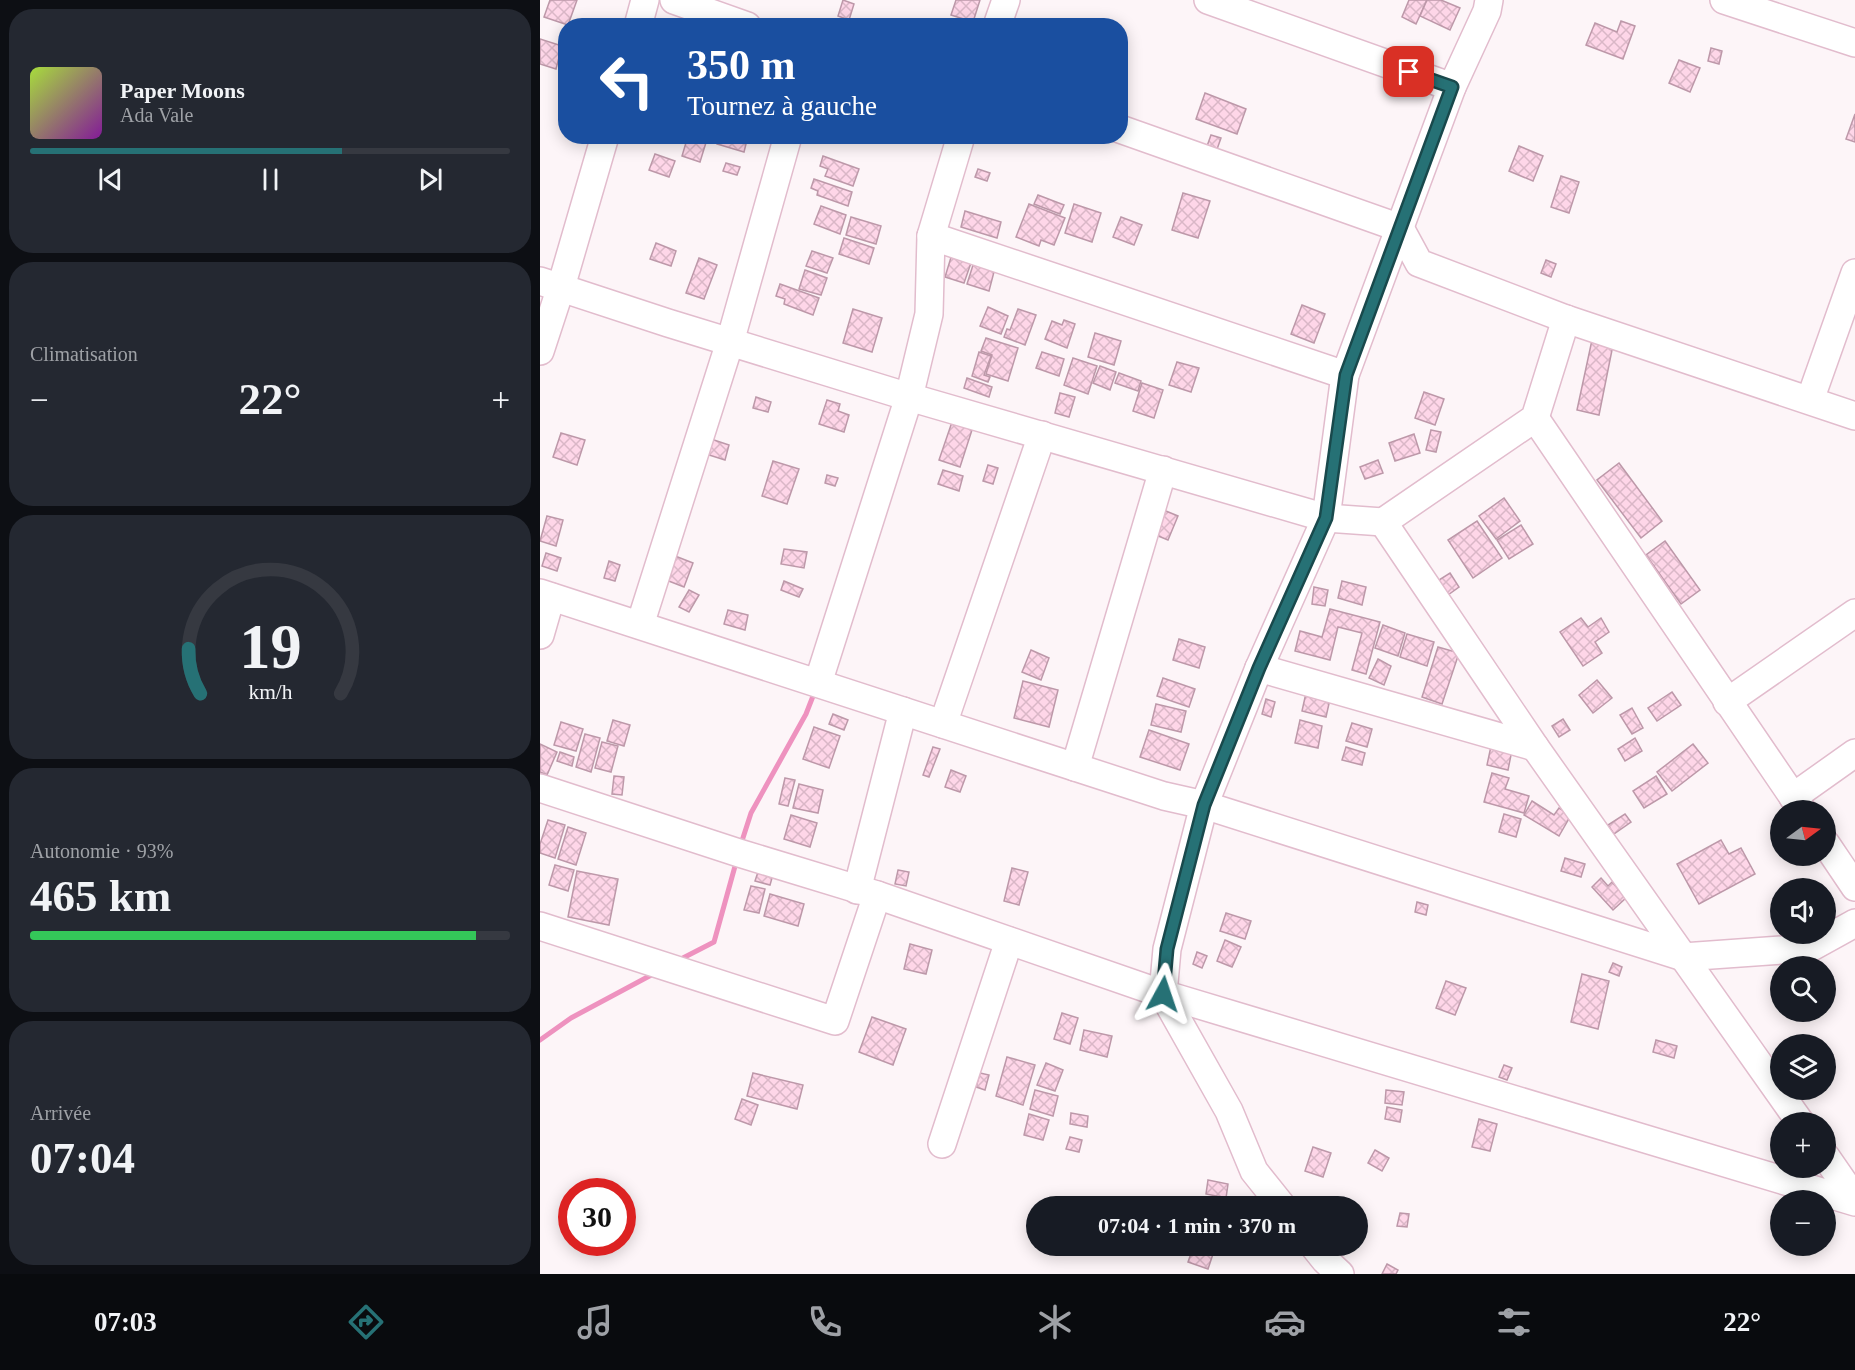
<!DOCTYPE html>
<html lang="fr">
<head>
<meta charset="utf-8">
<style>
	:root { --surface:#171b24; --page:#242831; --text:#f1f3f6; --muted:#9ea1a6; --line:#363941; --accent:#267175 }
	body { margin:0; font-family:"Times New Roman",serif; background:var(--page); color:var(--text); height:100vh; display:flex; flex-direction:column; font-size:22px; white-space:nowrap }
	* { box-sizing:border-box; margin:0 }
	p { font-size:20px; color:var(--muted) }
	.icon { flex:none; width:33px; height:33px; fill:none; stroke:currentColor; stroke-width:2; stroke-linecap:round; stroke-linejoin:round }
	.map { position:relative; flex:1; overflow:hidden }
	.details { display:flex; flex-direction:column; gap:9px; padding:9px; background:#0d0f14; width:540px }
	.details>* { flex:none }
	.hud { position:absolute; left:18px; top:18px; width:570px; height:126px; border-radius:24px; box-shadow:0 3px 15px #0003; background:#1a4fa0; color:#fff; overflow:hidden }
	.needle { width:39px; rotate:75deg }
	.tools { position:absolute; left:1230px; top:800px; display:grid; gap:12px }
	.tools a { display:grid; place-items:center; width:66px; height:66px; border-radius:50%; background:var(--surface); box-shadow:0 3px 15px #0003; font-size:30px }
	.speed { position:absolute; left:18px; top:1178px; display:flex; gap:12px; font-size:30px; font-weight:700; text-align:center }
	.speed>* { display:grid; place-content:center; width:78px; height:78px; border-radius:50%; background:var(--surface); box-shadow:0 3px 15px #0003; line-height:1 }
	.speed .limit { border:9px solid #d22; background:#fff; color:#111 }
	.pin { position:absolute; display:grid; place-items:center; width:51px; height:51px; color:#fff; margin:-26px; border-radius:12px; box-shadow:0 3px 9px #0006 }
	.me { position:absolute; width:66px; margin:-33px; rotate:5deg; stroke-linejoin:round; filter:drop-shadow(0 0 4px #0008) }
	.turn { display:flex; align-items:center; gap:21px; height:126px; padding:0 30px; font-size:27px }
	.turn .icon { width:78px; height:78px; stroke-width:2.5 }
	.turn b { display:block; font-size:42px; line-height:51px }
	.big { font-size:45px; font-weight:700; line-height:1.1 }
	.details .card { flex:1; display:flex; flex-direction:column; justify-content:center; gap:9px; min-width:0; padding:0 21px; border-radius:24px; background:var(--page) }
	.details .dial { align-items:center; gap:0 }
	.dial svg { height:156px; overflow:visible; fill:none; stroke:var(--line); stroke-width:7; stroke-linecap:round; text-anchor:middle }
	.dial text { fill:var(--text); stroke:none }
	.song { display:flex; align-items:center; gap:18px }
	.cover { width:72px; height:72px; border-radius:9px; background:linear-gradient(135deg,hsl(80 70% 55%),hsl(290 70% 35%)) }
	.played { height:6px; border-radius:3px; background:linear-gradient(90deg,var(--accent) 65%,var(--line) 65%) }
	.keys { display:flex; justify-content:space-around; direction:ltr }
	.heat { display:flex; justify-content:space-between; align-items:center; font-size:33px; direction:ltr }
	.charge { height:9px; border-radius:4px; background:linear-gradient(90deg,#34c759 93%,var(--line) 0) }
	.trip { position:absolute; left:486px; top:1196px; width:342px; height:60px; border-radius:30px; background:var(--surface); box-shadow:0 3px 15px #0003; font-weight:700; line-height:60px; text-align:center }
	.menu { display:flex; height:96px; justify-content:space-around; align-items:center; background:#090b0e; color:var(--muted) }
	.menu .icon { width:42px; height:42px }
	.menu .current { color:var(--accent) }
	.menu b { font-size:27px; color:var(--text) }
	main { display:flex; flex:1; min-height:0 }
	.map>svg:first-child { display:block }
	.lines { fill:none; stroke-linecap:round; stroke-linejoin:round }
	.stream { stroke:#ee92bf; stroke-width:5 }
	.building { fill:url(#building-cross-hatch); stroke:#bd98a9; stroke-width:1.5 }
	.minor-casing { stroke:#e2bccd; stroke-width:30 }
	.minor { stroke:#fff; stroke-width:27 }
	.route-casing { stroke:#19494c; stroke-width:15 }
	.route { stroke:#267175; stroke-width:10 }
</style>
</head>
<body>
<main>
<section class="details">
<div class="card">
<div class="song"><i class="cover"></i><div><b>Paper Moons</b><p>Ada Vale</p></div></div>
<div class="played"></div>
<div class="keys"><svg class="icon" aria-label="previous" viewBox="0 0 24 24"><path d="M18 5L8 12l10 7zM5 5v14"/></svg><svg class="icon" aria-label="pause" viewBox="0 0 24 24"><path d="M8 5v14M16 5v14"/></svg><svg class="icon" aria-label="next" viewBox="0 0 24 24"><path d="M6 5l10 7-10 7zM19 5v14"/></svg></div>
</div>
<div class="card"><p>Climatisation</p>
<div class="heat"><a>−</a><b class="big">22°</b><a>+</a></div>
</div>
<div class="card dial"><svg viewBox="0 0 100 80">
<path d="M14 69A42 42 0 1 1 86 69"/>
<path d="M14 69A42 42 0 0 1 8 46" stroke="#267175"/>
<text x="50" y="56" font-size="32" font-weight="700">19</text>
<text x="50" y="72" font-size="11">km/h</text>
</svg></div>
<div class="card"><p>Autonomie · 93%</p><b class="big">465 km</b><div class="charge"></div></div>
<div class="card"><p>Arrivée</p><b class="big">07:04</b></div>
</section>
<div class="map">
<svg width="1315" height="1274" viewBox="0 0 1315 1274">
	<defs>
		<pattern id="building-cross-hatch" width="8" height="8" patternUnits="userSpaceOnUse" patternTransform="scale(1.5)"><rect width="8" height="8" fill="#fed6e8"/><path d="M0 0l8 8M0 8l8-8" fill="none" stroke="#dab7c7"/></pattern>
	</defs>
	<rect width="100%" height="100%" fill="#fdf5f8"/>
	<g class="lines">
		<g class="stream">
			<path d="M201,844l10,-31 55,-99 9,-23"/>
			<path d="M139,960l35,-18 23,-83"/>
			<path d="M0,1040l31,-22 84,-45"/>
		</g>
	</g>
	<g class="building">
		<path d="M10,0h27l-9,25 -24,-8z"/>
		<path d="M303,0l11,4 -5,16 -11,-4z"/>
		<path d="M416,0h24l-7,22 -22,-7z"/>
		<path d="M869,0h18l-11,24 -14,-7z"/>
		<path d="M887,0h14l19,8 -10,22 -30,-14z"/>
		<path d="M1081,21l14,5 -12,33 -37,-14 9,-22 22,9z"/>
		<path d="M0,39l22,7 -6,23 -16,-5z"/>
		<path d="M1171,48l11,3 -3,13 -11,-3z"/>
		<path d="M882,52l9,4 -5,11 -9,-5z"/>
		<path d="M1139,60l21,8 -10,24 -21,-9z"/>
		<path d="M665,93l41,16 -9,25 -41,-15z"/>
		<path d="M1315,114v28l-9,-3z"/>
		<path d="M671,135l10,3 -5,14 -10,-3z"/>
		<path d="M148,136h20l-8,26 -18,-6z"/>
		<path d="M179,136h29l-4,16 -27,-8z"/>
		<path d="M979,146l24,10 -10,25 -24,-10z"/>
		<path d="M115,154l20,7 -6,16 -20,-7z"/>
		<path d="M283,156l36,13 -6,17 -28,-10 3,-7 -8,-3z"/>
		<path d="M186,163l14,4 -3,8 -14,-4z"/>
		<path d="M438,169l12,4 -3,8 -12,-4z"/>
		<path d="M1021,176l18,6 -10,31 -18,-6z"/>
		<path d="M274,179l38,13 -4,14 -31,-11 1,-4 -7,-3z"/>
		<path d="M643,193l27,8 -12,37 -26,-8z"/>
		<path d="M498,195l26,10 -4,9 -26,-10z"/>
		<path d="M489,204l36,14 -11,27 -13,-5 -2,6 -23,-9z"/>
		<path d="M534,204l27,9 -9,29 -27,-9z"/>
		<path d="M281,206l25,9 -6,19 -26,-10z"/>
		<path d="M425,211l36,11 -4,16 -36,-11z"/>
		<path d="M311,217l30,9 -5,18 -30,-9z"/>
		<path d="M581,217l21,8 -8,20 -21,-8z"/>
		<path d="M304,238l30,10 -5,16 -30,-10z"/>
		<path d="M116,243l20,8 -5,15 -21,-7z"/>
		<path d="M272,251l21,7 -6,15 -21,-7z"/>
		<path d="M412,254l20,6 -8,23 -19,-6z"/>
		<path d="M159,258l18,7 -13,34 -18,-6z"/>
		<path d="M1006,260l10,4 -5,13 -10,-4z"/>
		<path d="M434,262l21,6 -6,23 -22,-7z"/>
		<path d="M265,270l22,8 -6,17 -22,-6z"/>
		<path d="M240,284l39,14 -6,17 -29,-11 1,-5 -9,-3z"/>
		<path d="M762,305l23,9 -11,29 -23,-9z"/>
		<path d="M448,307l20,9 -7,18 -21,-8z"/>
		<path d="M313,309l29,9 -10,34 -29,-9z"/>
		<path d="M478,309l18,6 -11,30 -21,-8 3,-8 3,1z"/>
		<path d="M524,320l11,4 -8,24 -22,-9 7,-18 10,4z"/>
		<path d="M555,333l26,8 -7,24 -26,-8z"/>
		<path d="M446,338l32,10 -10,33 -22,-7 6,-19 -11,-4z"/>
		<path d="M1052,340l21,5 -14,70 -22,-5z"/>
		<path d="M439,352l12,4 -7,19 6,2 -2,5 -16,-6z"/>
		<path d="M502,352l22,7 -5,17 -23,-8z"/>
		<path d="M533,358l24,8 -9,28 -24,-9z"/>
		<path d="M637,362l22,6 -8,24 -22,-7z"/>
		<path d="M560,366l16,6 -6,18 -17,-7z"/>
		<path d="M579,373l22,8 -3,10 -23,-8z"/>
		<path d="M427,378l25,9 -3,10 -25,-9z"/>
		<path d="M602,383l21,7 -9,28 -21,-7z"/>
		<path d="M884,392l20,7 -9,26 -20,-7z"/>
		<path d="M520,393l15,4 -6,20 -14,-4z"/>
		<path d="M216,397l15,5 -3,10 -15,-4z"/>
		<path d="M287,400l13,4 -2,7 11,4 -5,17 -25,-8z"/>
		<path d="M412,422l20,8 -12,37 -21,-7z"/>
		<path d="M891,430l10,2 -5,20 -10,-2z"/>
		<path d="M21,433l24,7 -8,25 -24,-8z"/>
		<path d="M874,434l6,19 -25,8 -6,-18z"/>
		<path d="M171,439l18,6 -4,15 -19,-6z"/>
		<path d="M838,460l5,13 -18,6 -5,-12z"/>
		<path d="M233,461l26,8 -12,35 -25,-8z"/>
		<path d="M1079,463l43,58 -21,17 -44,-58z"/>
		<path d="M448,465l10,3 -5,16 -10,-3z"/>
		<path d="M403,470l20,6 -4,15 -21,-7z"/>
		<path d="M287,475l11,3 -3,8 -10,-3z"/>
		<path d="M964,498l16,23 -24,18 -17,-23z"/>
		<path d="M621,509l17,7 -10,24 -17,-7z"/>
		<path d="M7,516l16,4 -7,26 -16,-5z"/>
		<path d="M937,521l25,37 -29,20 -25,-38z"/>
		<path d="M981,525l12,19 -24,15 -12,-19z"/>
		<path d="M1125,541l35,49 -19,14 -35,-49z"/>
		<path d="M244,549l23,3 -3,16 -23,-4z"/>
		<path d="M6,553l15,5 -4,13 -15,-5z"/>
		<path d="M130,554l23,9 -9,24 -23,-9z"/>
		<path d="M69,561l11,4 -5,16 -11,-3z"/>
		<path d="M910,573l9,14 -11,8 -9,-15z"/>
		<path d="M244,581l19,8 -4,8 -18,-7z"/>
		<path d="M802,581l24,6 -4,18 -24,-7z"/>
		<path d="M774,587l14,3 -3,16 -13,-2z"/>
		<path d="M149,590l10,5 -10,17 -10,-5z"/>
		<path d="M790,609l50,13 -14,52 -14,-4 10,-37 -24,-6 -8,33 -35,-9 5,-20 22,6z"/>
		<path d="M188,610l20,5 -3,15 -21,-6z"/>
		<path d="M1041,618l7,9 13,-9 8,14 -14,10 7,11 -19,13 -23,-34z"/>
		<path d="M843,625l22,8 -7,23 -23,-8z"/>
		<path d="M867,634l27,8 -7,24 -27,-9z"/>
		<path d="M639,639l26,8 -6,21 -26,-8z"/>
		<path d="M898,647l21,6 -17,51 -20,-7z"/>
		<path d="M491,650l18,8 -8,22 -19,-8z"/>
		<path d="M838,659l13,7 -7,19 -15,-7z"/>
		<path d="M623,678l32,11 -6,18 -32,-11z"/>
		<path d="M1057,680l15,18 -19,15 -14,-18z"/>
		<path d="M483,681l35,9 -9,37 -35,-9z"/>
		<path d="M1132,692l9,13 -24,16 -9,-13z"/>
		<path d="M766,693l24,6 -4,18 -24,-6z"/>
		<path d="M726,699l9,3 -4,15 -9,-3z"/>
		<path d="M616,704l30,7 -5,21 -30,-7z"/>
		<path d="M1092,708l11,20 -11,6 -12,-19z"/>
		<path d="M293,714l15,6 -4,10 -15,-6z"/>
		<path d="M1023,719l7,11 -11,7 -7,-11z"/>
		<path d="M73,720l17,5 -6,21 -17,-5z"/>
		<path d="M760,720l22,6 -4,22 -23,-5z"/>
		<path d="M21,722l22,7 -7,22 -22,-6z"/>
		<path d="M812,723l20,6 -5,18 -21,-6z"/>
		<path d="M274,727l26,9 -11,32 -26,-9z"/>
		<path d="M609,730l40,14 -9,26 -40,-13z"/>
		<path d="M45,734l15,4 -9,34 -15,-5z"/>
		<path d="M1095,738l7,13 -17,10 -7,-12z"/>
		<path d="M62,742l16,4 -7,26 -16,-4z"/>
		<path d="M0,744l17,8 -10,23 -7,-3z"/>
		<path d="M1153,744l15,19 -36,28 -15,-19z"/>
		<path d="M951,746l21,4 -4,20 -21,-5z"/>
		<path d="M393,747l7,2 -11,28 -6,-2z"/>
		<path d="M806,747l19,6 -3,12 -20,-5z"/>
		<path d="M20,752l14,5 -2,9 -15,-5z"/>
		<path d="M411,770l15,6 -6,16 -15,-5z"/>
		<path d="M952,773l17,5 -4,11 24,7 -5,17 -40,-11z"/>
		<path d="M74,776l10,1 -2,18 -10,-1z"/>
		<path d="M1116,776l11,18 -23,14 -11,-17z"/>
		<path d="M245,778l10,2 -7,26 -9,-2z"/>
		<path d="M259,784l24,6 -5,23 -25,-5z"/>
		<path d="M992,801l22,14 5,-7 12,7 -12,21 -35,-21z"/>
		<path d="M964,814l17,5 -5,18 -17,-5z"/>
		<path d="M1085,814l6,8 -17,12 -6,-9z"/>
		<path d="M251,815l26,8 -7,24 -26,-8z"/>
		<path d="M8,820l17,5 -10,33 -15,-5v-9z"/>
		<path d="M28,827l18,6 -10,32 -18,-6z"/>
		<path d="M1181,840l8,14 12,-6 14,26 -56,30 -22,-40z"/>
		<path d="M1025,858l20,6 -4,13 -20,-6z"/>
		<path d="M15,865l19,5 -6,21 -19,-6z"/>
		<path d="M220,866l14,5 -4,14 -15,-4z"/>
		<path d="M472,868l16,4 -9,33 -15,-4z"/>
		<path d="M358,870l11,2 -3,14 -11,-2z"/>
		<path d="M37,871l41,8 -9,46 -41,-8z"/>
		<path d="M1061,878l7,8 4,-4 14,16 -13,12 -21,-23z"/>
		<path d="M211,886l14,3 -6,24 -15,-3z"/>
		<path d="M230,894l34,10 -6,22 -34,-10z"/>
		<path d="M877,902l11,3 -2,10 -11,-3z"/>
		<path d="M686,913l25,8 -6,18 -25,-8z"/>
		<path d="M685,940l16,7 -9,20 -15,-6z"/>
		<path d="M370,944l22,6 -6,24 -22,-5z"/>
		<path d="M657,952l10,4 -5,12 -9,-4z"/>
		<path d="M1073,963l9,4 -3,9 -10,-4z"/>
		<path d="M1042,974l27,7 -11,48 -27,-7z"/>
		<path d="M906,981l20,7 -11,27 -19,-7z"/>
		<path d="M522,1013l16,5 -8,26 -16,-5z"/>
		<path d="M332,1017l34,12 -13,36 -34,-13z"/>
		<path d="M544,1030l28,6 -5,21 -27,-7z"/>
		<path d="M1116,1040l21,6 -3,12 -21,-6z"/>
		<path d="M467,1057l28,8 -12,40 -27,-9z"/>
		<path d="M506,1063l17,7 -8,21 -18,-6z"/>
		<path d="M964,1065l8,3 -5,12 -8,-3z"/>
		<path d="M213,1073l50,12 -6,24 -50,-13z"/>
		<path d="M440,1073l9,2 -4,15 -9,-3z"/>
		<path d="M495,1090l23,6 -5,20 -23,-7z"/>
		<path d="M846,1090l18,2 -2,13 -17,-2z"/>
		<path d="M202,1099l16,6 -7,20 -16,-6z"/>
		<path d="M847,1107l15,3 -2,12 -15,-3z"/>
		<path d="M531,1113l17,3 -1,11 -17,-3z"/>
		<path d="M489,1114l20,6 -6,20 -19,-5z"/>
		<path d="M939,1119l18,5 -7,27 -18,-4z"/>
		<path d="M530,1137l12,3 -3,12 -13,-3z"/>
		<path d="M773,1147l18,6 -8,24 -18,-6z"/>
		<path d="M835,1150l14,8 -7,13 -14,-8z"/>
		<path d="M668,1180l20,4 -2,14 -20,-4z"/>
		<path d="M860,1213l9,1 -2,13 -10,-1z"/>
		<path d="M654,1245h22l-8,24 -20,-7z"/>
		<path d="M847,1264l11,6 -2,4h-14z"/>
	</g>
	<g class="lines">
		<defs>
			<g id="minor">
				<path d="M134,0l73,26"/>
				<path d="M668,0l244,87"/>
				<path d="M1184,0l131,43"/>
				<path d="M98,26l7,-26"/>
				<path d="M457,26l9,-26"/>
				<path d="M580,129l280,99 19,35 147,56 289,97"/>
				<path d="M391,236l414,139"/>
				<path d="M0,281l128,42 241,74 417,121 57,4 152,-104 31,-99"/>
				<path d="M0,351l21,-64 44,-151"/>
				<path d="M1270,400l45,-127"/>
				<path d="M995,418l267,392"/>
				<path d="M843,522l152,225 265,375"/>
				<path d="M0,593l624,203 40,9 479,152 127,-9 45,-25"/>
				<path d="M100,625l90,-283 58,-206"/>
				<path d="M0,635l11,-38"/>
				<path d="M719,668l276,79"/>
				<path d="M278,683l91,-286 20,-83 2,-78 30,-100"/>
				<path d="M1187,702l128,-89"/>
				<path d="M403,724l99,-289"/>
				<path d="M535,767l88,-297"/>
				<path d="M0,788l199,65 138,42 286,99 692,208"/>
				<path d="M1253,797l62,-44"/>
				<path d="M1286,844l29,43"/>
				<path d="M317,890l46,-179"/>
				<path d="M0,926l295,95 42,-126"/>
				<path d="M402,1144l67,-203"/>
				<path d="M1286,1157l29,42"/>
				<path d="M742,1206l-28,-35 -25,-60 -66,-117 4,-45 37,-144 55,-137 67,-150 19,-143 107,-288 35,-76 2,-11"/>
				<path d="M773,1245l12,15 15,14"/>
			</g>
		</defs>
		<use href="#minor" class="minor-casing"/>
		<use href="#minor" class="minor"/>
	</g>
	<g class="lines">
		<defs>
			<path id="route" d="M623,994l4,-45 37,-144 55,-137 67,-150 20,-143 106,-288 -43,-15"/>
		</defs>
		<use href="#route" class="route-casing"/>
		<use href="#route" class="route"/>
	</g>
</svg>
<div class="tools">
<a><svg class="needle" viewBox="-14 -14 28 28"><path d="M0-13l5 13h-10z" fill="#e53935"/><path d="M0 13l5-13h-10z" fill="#9ea1a6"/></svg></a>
<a><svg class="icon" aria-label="sound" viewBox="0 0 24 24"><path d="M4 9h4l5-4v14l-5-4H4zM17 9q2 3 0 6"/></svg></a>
<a><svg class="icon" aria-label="search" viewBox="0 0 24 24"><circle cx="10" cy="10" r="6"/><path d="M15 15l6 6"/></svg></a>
<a><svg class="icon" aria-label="layers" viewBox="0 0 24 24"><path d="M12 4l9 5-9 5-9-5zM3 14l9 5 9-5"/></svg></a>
<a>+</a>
<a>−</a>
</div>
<div class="speed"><div class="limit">30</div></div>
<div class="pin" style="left:869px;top:72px;background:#d93025"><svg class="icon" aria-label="arrive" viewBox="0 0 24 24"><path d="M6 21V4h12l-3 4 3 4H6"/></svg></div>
<svg class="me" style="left:623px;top:994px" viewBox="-20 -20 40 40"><path d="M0-17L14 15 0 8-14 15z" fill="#267175" stroke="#fff" stroke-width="4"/></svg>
<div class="trip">07:04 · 1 min · 370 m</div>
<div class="hud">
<div class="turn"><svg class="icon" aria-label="left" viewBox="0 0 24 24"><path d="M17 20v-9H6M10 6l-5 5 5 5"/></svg><div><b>350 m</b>Tournez à gauche</div></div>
</div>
</div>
</main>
<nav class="menu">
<b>07:03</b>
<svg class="icon current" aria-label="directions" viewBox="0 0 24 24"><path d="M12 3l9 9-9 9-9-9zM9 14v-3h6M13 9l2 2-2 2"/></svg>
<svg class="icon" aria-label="music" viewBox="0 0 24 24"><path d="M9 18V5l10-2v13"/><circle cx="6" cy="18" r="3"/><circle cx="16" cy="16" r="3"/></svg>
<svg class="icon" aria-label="phone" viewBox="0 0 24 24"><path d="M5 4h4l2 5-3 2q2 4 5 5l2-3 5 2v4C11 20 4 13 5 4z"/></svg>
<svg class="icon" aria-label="climate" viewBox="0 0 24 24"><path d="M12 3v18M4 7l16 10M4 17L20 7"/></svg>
<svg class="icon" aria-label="car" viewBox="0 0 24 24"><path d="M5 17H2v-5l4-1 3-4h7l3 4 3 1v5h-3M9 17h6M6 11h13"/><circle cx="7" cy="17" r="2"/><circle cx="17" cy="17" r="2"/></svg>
<svg class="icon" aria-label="filters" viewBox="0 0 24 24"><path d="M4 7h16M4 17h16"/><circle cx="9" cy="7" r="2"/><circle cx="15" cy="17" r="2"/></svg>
<b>22°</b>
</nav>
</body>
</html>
